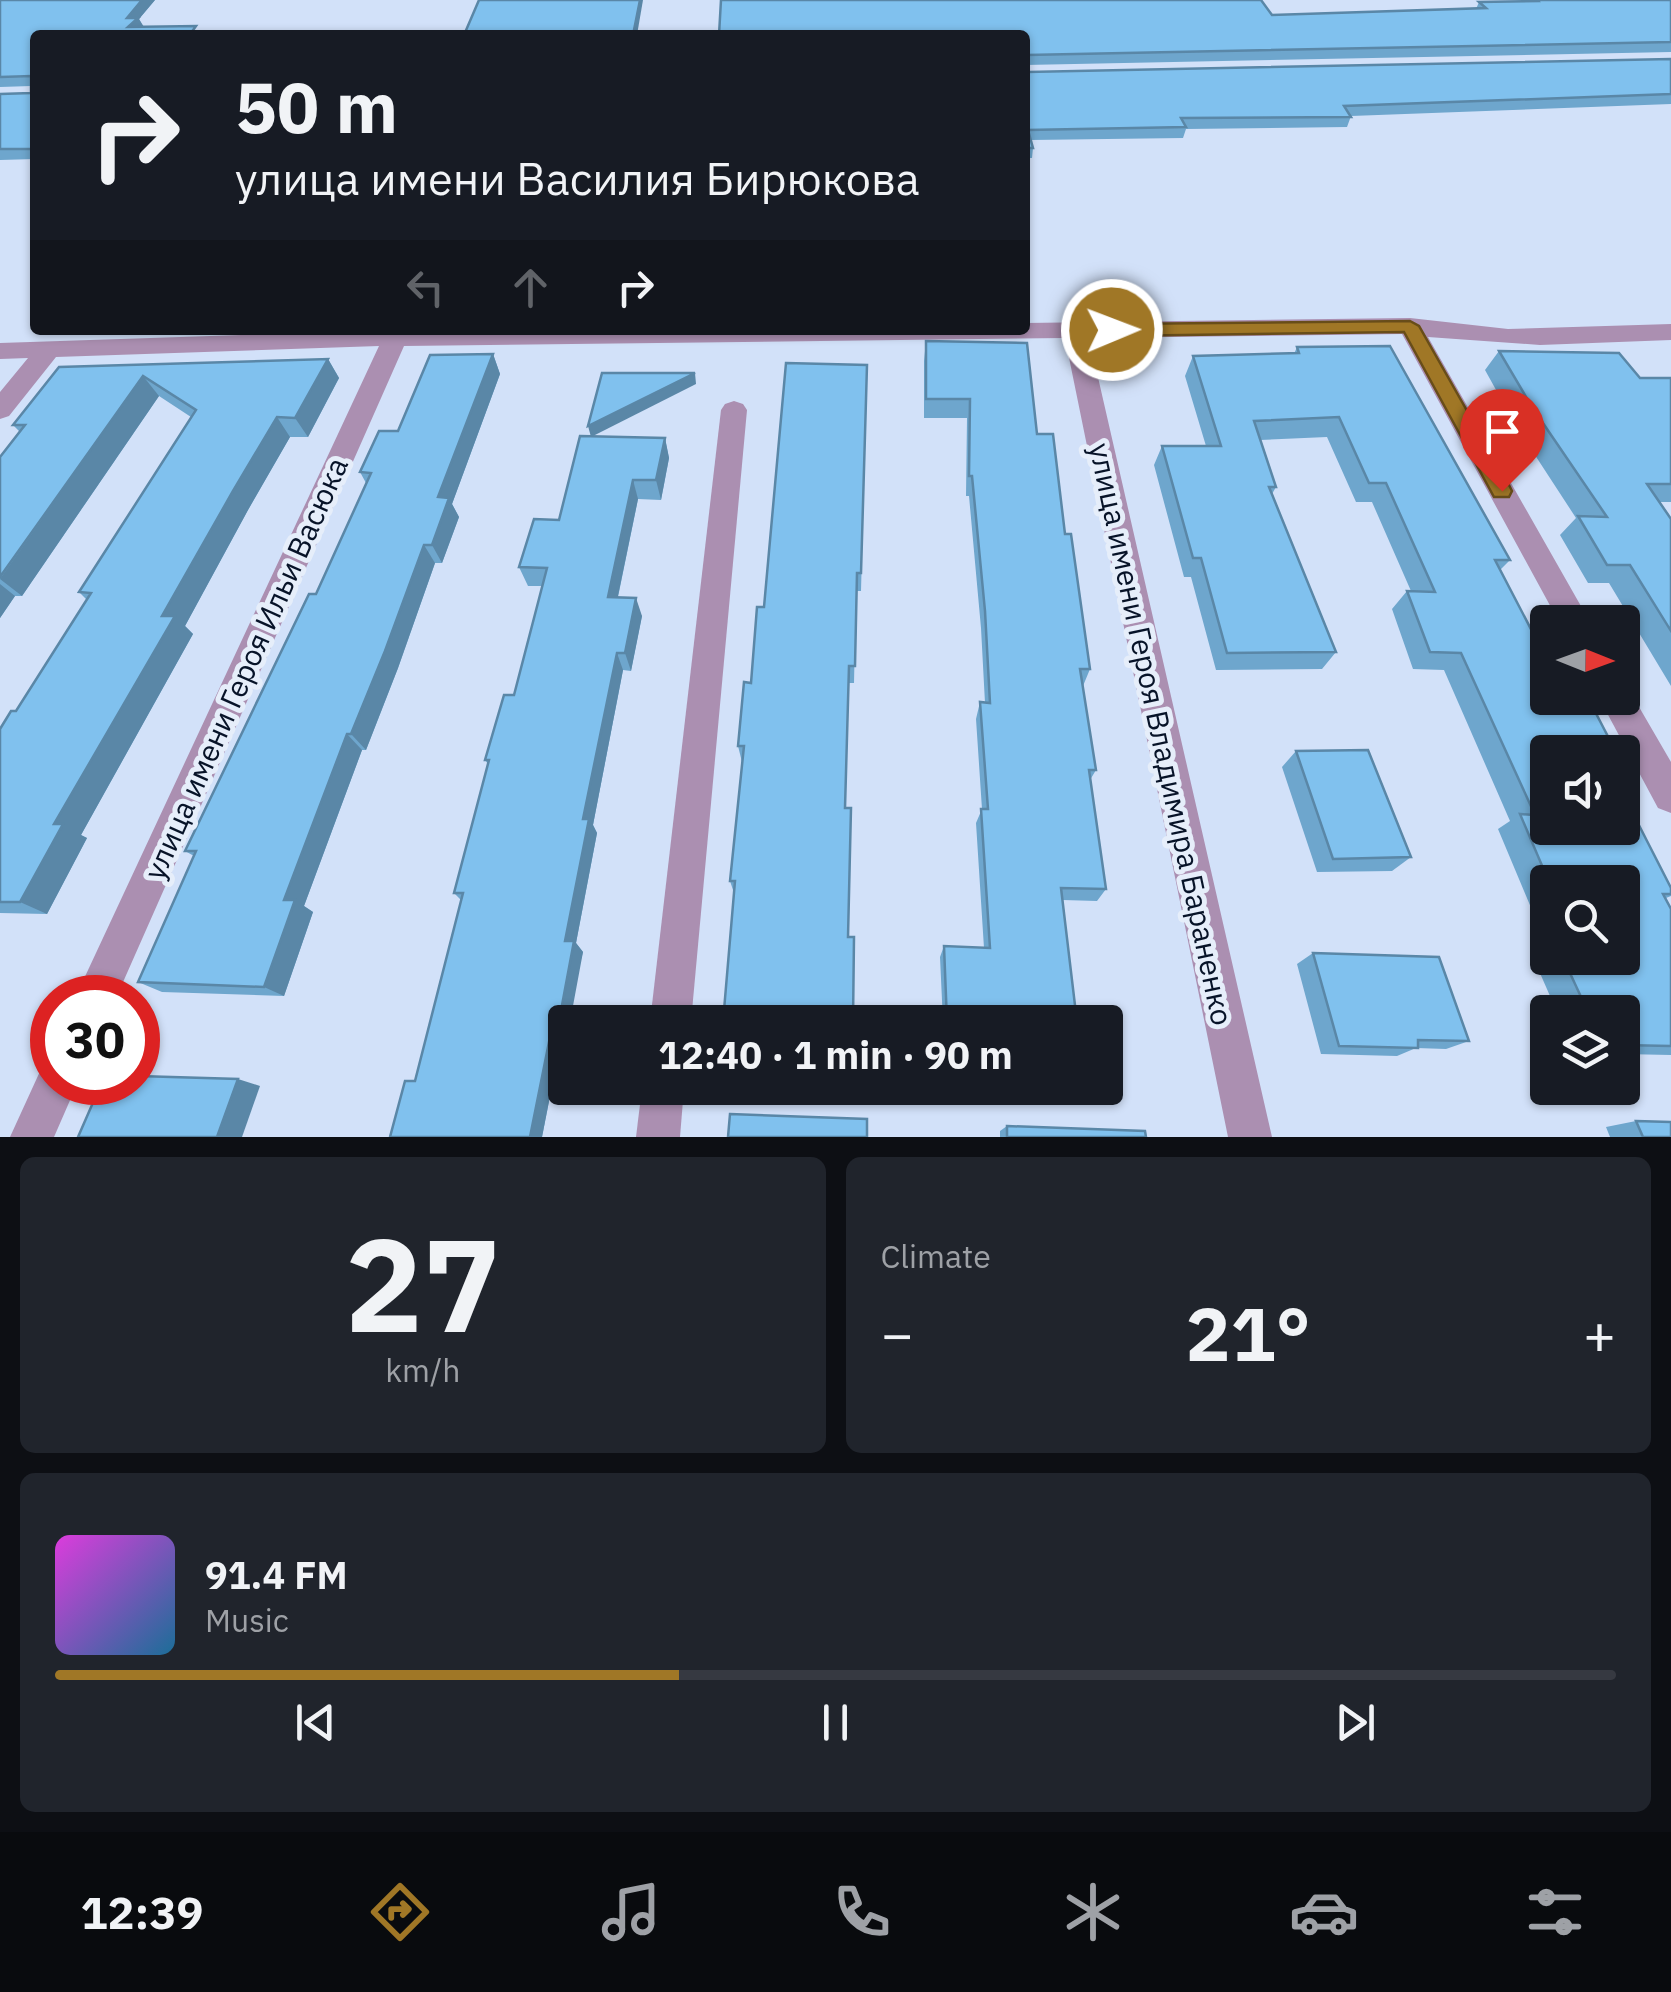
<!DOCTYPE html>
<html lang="en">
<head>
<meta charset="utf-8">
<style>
	:root { --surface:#171b24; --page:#20242c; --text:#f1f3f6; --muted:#9ea1a6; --line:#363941; --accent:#a07726 }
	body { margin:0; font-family:"IBM Plex Sans",sans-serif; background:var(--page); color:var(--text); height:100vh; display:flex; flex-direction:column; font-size:38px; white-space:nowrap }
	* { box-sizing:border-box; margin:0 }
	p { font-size:32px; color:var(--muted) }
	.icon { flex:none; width:55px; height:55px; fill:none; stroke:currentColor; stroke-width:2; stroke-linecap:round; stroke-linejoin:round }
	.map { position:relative; height:1137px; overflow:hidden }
	.panel { display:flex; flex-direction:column; gap:20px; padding:20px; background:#0d0f14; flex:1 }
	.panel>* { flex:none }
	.banner { position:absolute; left:30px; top:30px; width:1000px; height:305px; border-radius:10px; box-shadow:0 2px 8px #0004; background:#171b24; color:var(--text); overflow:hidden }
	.needle { width:65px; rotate:91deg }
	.buttons { position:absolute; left:1530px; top:605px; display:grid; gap:20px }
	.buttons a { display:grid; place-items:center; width:110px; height:110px; border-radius:10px; background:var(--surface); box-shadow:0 2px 8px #0004; font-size:50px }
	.speed { position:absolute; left:30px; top:975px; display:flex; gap:20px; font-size:50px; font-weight:700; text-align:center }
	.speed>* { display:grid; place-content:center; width:130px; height:130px; border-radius:50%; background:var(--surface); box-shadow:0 2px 8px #0004; line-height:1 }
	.speed .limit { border:15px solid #d22; background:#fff; color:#111 }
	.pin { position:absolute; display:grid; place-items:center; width:85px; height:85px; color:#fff; margin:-102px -42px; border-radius:50% 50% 50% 0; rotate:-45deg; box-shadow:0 0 10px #0007 }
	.pin .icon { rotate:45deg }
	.me { position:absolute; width:110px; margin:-55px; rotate:89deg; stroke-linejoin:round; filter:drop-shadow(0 0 8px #0008) }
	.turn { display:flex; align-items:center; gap:35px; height:210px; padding:0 40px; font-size:45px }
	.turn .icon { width:130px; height:130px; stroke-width:2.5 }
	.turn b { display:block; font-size:70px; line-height:85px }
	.lanes { display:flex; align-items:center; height:95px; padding:0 40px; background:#0003; justify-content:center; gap:50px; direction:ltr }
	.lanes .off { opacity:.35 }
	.big { font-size:75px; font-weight:800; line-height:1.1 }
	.panel .card { flex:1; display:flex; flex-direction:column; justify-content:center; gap:15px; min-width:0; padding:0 35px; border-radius:15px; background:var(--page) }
	.panel .dial { align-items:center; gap:0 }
	.dial b { font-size:130px; line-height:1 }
	.song { display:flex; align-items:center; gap:30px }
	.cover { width:120px; height:120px; border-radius:15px; background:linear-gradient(135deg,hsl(300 70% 55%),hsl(200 70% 35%)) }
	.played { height:10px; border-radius:5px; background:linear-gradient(90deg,var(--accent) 40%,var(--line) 40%) }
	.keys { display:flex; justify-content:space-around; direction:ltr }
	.heat { display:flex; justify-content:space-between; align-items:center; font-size:55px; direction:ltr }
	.panel .tiles { flex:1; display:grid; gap:20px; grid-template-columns:1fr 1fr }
	.card:last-child { grid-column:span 2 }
	.trip { position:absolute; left:548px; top:1005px; width:575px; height:100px; border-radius:10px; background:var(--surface); box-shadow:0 2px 8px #0004; font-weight:800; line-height:100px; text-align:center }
	.tab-bar { display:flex; height:160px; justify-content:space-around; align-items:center; background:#090b0e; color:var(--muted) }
	.tab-bar .icon { width:70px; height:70px }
	.tab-bar .current { color:var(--accent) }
	.tab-bar b { font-size:45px; color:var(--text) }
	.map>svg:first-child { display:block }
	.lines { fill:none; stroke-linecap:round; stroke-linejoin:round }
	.street { fill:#ab8fb1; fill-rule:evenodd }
	.wall { fill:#6ea6cd }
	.shaded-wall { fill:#5a87a7 }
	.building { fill:#80c1ee; stroke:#5a87a7; stroke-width:2.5 }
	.route { fill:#a07726; stroke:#684d19; stroke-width:2.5 }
	.labels { text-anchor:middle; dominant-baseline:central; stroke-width:10; stroke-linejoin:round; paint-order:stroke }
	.street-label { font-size:30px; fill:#071328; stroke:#e6eefa }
</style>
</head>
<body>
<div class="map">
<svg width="1671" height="1137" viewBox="0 0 1671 1137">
	<rect width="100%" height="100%" fill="#d2e1f9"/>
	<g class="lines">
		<g class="street">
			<path d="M1410,318l98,11 163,-5v16l-131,5 -112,-8 162,285h-31l-157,-288 -313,4 183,799h-44l-163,-799 -661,8 -288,652h-41l304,-652 -323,11 -47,59 -9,3v-27l28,-34 -28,1v-16l395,-13h630v-7z"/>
			<path d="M734,401l9,3 4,6 -56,612h-41l71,-612 4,-6z"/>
			<path d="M1622,686l6,2 43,74v51l-13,-5 -59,-110h23z"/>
			<path d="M52,1063v19h26l-24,55h-44l32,-70z"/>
			<path d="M642,1088h42l-4,49h-44z"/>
		</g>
	</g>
	<g class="wall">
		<path d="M0,0h155l-16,19 4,8 -108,8v124l-35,1v-66l31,-1v-7l-31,1z"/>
		<path d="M1521,0h150v52l-646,13v-30l247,-20 204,-6 3,-7 44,-1z"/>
		<path d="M1671,59v45l-320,12 -4,11 -161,2 -3,9 -152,2 2,8 -1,10h-7v-87l2,1z"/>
		<path d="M926,341l111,93 28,100 25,135 -7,17 13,84 -6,10 16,109 -9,12 -34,-1 14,122h-134l-3,-65 4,-11 40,2 -8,-125 6,-14 -6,-90 4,-17 5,1 -4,-75 -12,-132h-3l1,-78h-43v-57z"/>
		<path d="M1297,347l213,213 -10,10 48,182 123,136v8l-5,2 5,11v146l-49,-1v-42h-65l-21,-48 14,-6h72v-76h-74v66l-50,-119 12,-8 -66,-151 -31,-1 -21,-60 15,-18h4l-39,-89h-16l-29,-65 -67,3 16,47 -4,7 64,158 -14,17 -106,1 -25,-93h-7l-30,-112 8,-19h44l-21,-70 8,-20 101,-2z"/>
		<path d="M1499,351l141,27h31v124h-12l12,17v167l-62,-103h-21l-28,-48 16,-17 -60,-92 -31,-56z"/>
		<path d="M493,354l7,20 -48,130 7,13 -17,46h-7l-37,105 -32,82h-4l-58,156 9,6 -29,84 -122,-4 -24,-10 56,-126 -9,-5 131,-257 50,-111 -6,-11 38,-41z"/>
		<path d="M328,359l11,19 -31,59h-18l-42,73 -63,116 8,8 -112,201 6,3 -40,76 -47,-1v-184l16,-18 71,-111 -8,-8 112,-175 -32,-21 -137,200h-7l-15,22v-161l20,-25 -7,-7 46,-58z"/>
		<path d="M867,365l-6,226h-5l-2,92h-6l-3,125 3,129 5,85 -119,-129 -4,-12 12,-119 -4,-16 13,-63z"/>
		<path d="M665,438l4,20 -8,42 -23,-1 -20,98 24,19 -11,55 -8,-1 -30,155 4,8 -21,110 7,9 -18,70v18h-4l-19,97h-152l25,-56 46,-181 -7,-7 34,-129 -3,-4 29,-65 28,-109h-14l-9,-19 40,-47z"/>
		<path d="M1296,751l115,106 -19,14 -75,1 -35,-105z"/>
		<path d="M1313,953l156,88 -23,8 -30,-1 -19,8 -76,-2 -24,-90z"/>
		<path d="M1636,1121l35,16h-61l-4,-10z"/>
		<path d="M1007,1126l139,11h-146v-6z"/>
	</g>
	<g class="shaded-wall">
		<path d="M142,0h13l-16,19 5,8 -11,8 -6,-17z"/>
		<path d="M640,0h3l-6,35h-4z"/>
		<path d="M493,354l7,20 -48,130 7,13 -17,46 -10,-18 6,-48z"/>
		<path d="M328,359l11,19 -31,59 -13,-19z"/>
		<path d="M695,373l1,11 -105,53 -3,-11z"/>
		<path d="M143,376l16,20 -137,200 -22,-17z"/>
		<path d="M277,417l13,20 -42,73 -63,116 8,8 -112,201 6,3 -40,76 -27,-12 34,-78 108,-208 71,-125z"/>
		<path d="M665,438l4,20 -8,42 -5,-20z"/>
		<path d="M633,480l5,19 -24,116 -6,-18z"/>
		<path d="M424,545l11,18 -37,105 -32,82 -15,-16z"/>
		<path d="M0,584l15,12 -15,22z"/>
		<path d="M636,598l6,18 -11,55 -6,-18z"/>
		<path d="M617,653l6,17 -30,155 4,8 -21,110 7,9 -13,70h-5v16l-8,-6 8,-91 18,-122z"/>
		<path d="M347,734l15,16 -58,156 9,6 -29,84 -20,-9 20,-87z"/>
		<path d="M551,1032l10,8 -19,97h-12z"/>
		<path d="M238,1079l22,7 -18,51h-25z"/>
	</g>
	<g class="building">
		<path d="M0,0h142l-15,18h11l-10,9 68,-1 -5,7 156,-1 -2,3h-310v114h-35v-55l31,-1v-17l-31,1z"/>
		<path d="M479,0h161l-7,35h-169z"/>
		<path d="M721,0h540l11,15 214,-7 -7,-6 59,-1 -1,-1h134v42l-644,13 -2,6v-26h-306z"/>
		<path d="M1671,59v35l-327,12 7,11 -170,1 5,9 -158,3 5,18h-8v-77l2,1z"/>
		<path d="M926,341l101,2 10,91h16l12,100h6l19,135h-10l16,101h-7l17,119 -45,-1 16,134h-130l-3,-76 46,2 -9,-139h7l-8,-107 10,1 -5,-92 -13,-135h-3l1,-77h-44z"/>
		<path d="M1390,346l120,214h-15l53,102v36l41,2 27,52h-68v76h74v-36l49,96v6h-8l8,15v137l-49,-1v-33h-34l-25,-54h59v-76h-73l-29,-68 15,1 -74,-162 -31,-1 -23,-61 28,1 -49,-109h-17l-30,-66 -85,4 22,66h-7l67,165 -109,1 -26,-95h-8l-31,-112h59l-28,-90 106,-3 -2,-6z"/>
		<path d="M1499,351l120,2 21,25h31v106h-24l24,35v112l-41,-66h-23l-29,-49 29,1 -75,-110z"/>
		<path d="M493,354l-55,143 11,1 -17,47h-8l-39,106 -34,83h-4l-63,166h11l-31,87 -126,-5 58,-131h-11l124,-257h7l55,-121 -11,-1 19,-41h19l32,-76z"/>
		<path d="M328,359l-33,59 -18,-1 -44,74 -71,125h13l-121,208h9l-43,78h-20v-173l11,-18h5l75,-118 -12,-1 117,-182 -53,-34 -143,201v-120l25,-32h-12l46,-58z"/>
		<path d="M786,363l81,2 -6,208h-4l-2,93h-6l-4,142h6l-3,129h6l-1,85h-130l12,-141h-5l14,-135h-6l6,-64 7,1 6,-76h7z"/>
		<path d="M602,373h93l-107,53z"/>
		<path d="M580,436l85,2 -9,42h-23l-25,117 28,1 -11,55h-8l-34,166h6l-24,122h9l-17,91h-6l-21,105h-140l15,-56h10l48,-188h-9l35,-133h-4l19,-65h10l33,-127 -28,-1 15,-48 25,1z"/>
		<path d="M1368,750l43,107 -78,2 -37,-108z"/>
		<path d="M1313,953l126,4 30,84 -51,-1v8l-79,-2z"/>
		<path d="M138,1076l100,3 -21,58h-139l24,-55h36z"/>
		<path d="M730,1114l137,5v18h-139z"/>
		<path d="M1636,1121l35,1v15h-28z"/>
		<path d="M1007,1126l138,5 1,6h-139z"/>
	</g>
	<path class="route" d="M1410,321l9,5 90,159 3,6 -3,6h-15l-90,-165 -292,4 -9,-6 9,-6z"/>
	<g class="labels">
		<g class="street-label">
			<text transform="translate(245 668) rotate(-66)">улица имени Героя Ильи Васюка</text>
			<text transform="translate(1162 734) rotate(78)">улица имени Героя Владимира Бараненко</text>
		</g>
	</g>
</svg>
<div class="buttons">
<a><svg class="needle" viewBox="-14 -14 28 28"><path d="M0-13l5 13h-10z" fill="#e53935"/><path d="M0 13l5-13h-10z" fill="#9ea1a6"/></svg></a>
<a><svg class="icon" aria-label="sound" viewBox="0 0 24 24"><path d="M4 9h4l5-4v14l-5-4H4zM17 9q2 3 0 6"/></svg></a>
<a><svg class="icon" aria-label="search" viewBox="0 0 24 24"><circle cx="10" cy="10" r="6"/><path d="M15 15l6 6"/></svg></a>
<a><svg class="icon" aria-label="layers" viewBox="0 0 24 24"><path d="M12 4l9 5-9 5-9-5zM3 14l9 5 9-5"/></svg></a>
</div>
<div class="speed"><div class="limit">30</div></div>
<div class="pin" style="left:1502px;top:491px;background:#d93025"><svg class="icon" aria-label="arrive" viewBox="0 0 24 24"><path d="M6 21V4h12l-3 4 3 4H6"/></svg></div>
<svg class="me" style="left:1112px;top:330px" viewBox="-20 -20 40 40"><circle r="17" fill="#a07726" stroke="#fff" stroke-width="3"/><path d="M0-11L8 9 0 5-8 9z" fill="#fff"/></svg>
<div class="trip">12:40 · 1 min · 90 m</div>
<div class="banner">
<div class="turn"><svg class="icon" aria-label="right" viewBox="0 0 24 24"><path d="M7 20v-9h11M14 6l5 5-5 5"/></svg><div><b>50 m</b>улица имени Василия Бирюкова</div></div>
<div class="lanes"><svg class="icon off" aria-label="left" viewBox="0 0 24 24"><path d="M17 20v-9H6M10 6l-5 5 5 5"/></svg><svg class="icon off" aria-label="ahead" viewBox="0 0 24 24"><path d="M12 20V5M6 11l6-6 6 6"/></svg><svg class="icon" aria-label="right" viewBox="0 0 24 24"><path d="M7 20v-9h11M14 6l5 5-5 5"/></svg></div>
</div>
</div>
<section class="panel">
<div class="tiles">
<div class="card dial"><b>27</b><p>km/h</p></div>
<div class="card"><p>Climate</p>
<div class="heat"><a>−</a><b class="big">21°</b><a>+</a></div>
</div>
<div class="card">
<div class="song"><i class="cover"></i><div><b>91.4 FM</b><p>Music</p></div></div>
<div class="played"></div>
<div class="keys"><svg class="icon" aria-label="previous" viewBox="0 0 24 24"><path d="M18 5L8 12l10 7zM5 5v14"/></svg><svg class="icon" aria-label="pause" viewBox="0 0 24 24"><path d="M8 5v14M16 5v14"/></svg><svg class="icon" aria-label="next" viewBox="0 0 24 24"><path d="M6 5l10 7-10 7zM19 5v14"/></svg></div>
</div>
</div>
</section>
<nav class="tab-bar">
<b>12:39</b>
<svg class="icon current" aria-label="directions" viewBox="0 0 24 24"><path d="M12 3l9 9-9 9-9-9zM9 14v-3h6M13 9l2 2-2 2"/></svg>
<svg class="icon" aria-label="music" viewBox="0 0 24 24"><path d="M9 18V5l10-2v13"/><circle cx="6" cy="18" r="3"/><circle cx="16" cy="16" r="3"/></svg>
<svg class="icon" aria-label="phone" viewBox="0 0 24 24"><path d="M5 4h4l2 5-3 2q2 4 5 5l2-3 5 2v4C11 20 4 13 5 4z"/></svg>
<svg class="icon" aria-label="climate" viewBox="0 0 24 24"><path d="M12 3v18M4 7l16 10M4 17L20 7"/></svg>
<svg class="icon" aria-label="car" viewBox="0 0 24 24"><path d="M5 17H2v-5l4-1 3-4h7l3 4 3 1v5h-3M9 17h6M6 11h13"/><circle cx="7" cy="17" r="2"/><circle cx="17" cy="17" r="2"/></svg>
<svg class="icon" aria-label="filters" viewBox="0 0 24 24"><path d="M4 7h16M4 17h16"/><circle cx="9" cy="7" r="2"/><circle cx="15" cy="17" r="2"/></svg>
</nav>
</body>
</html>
